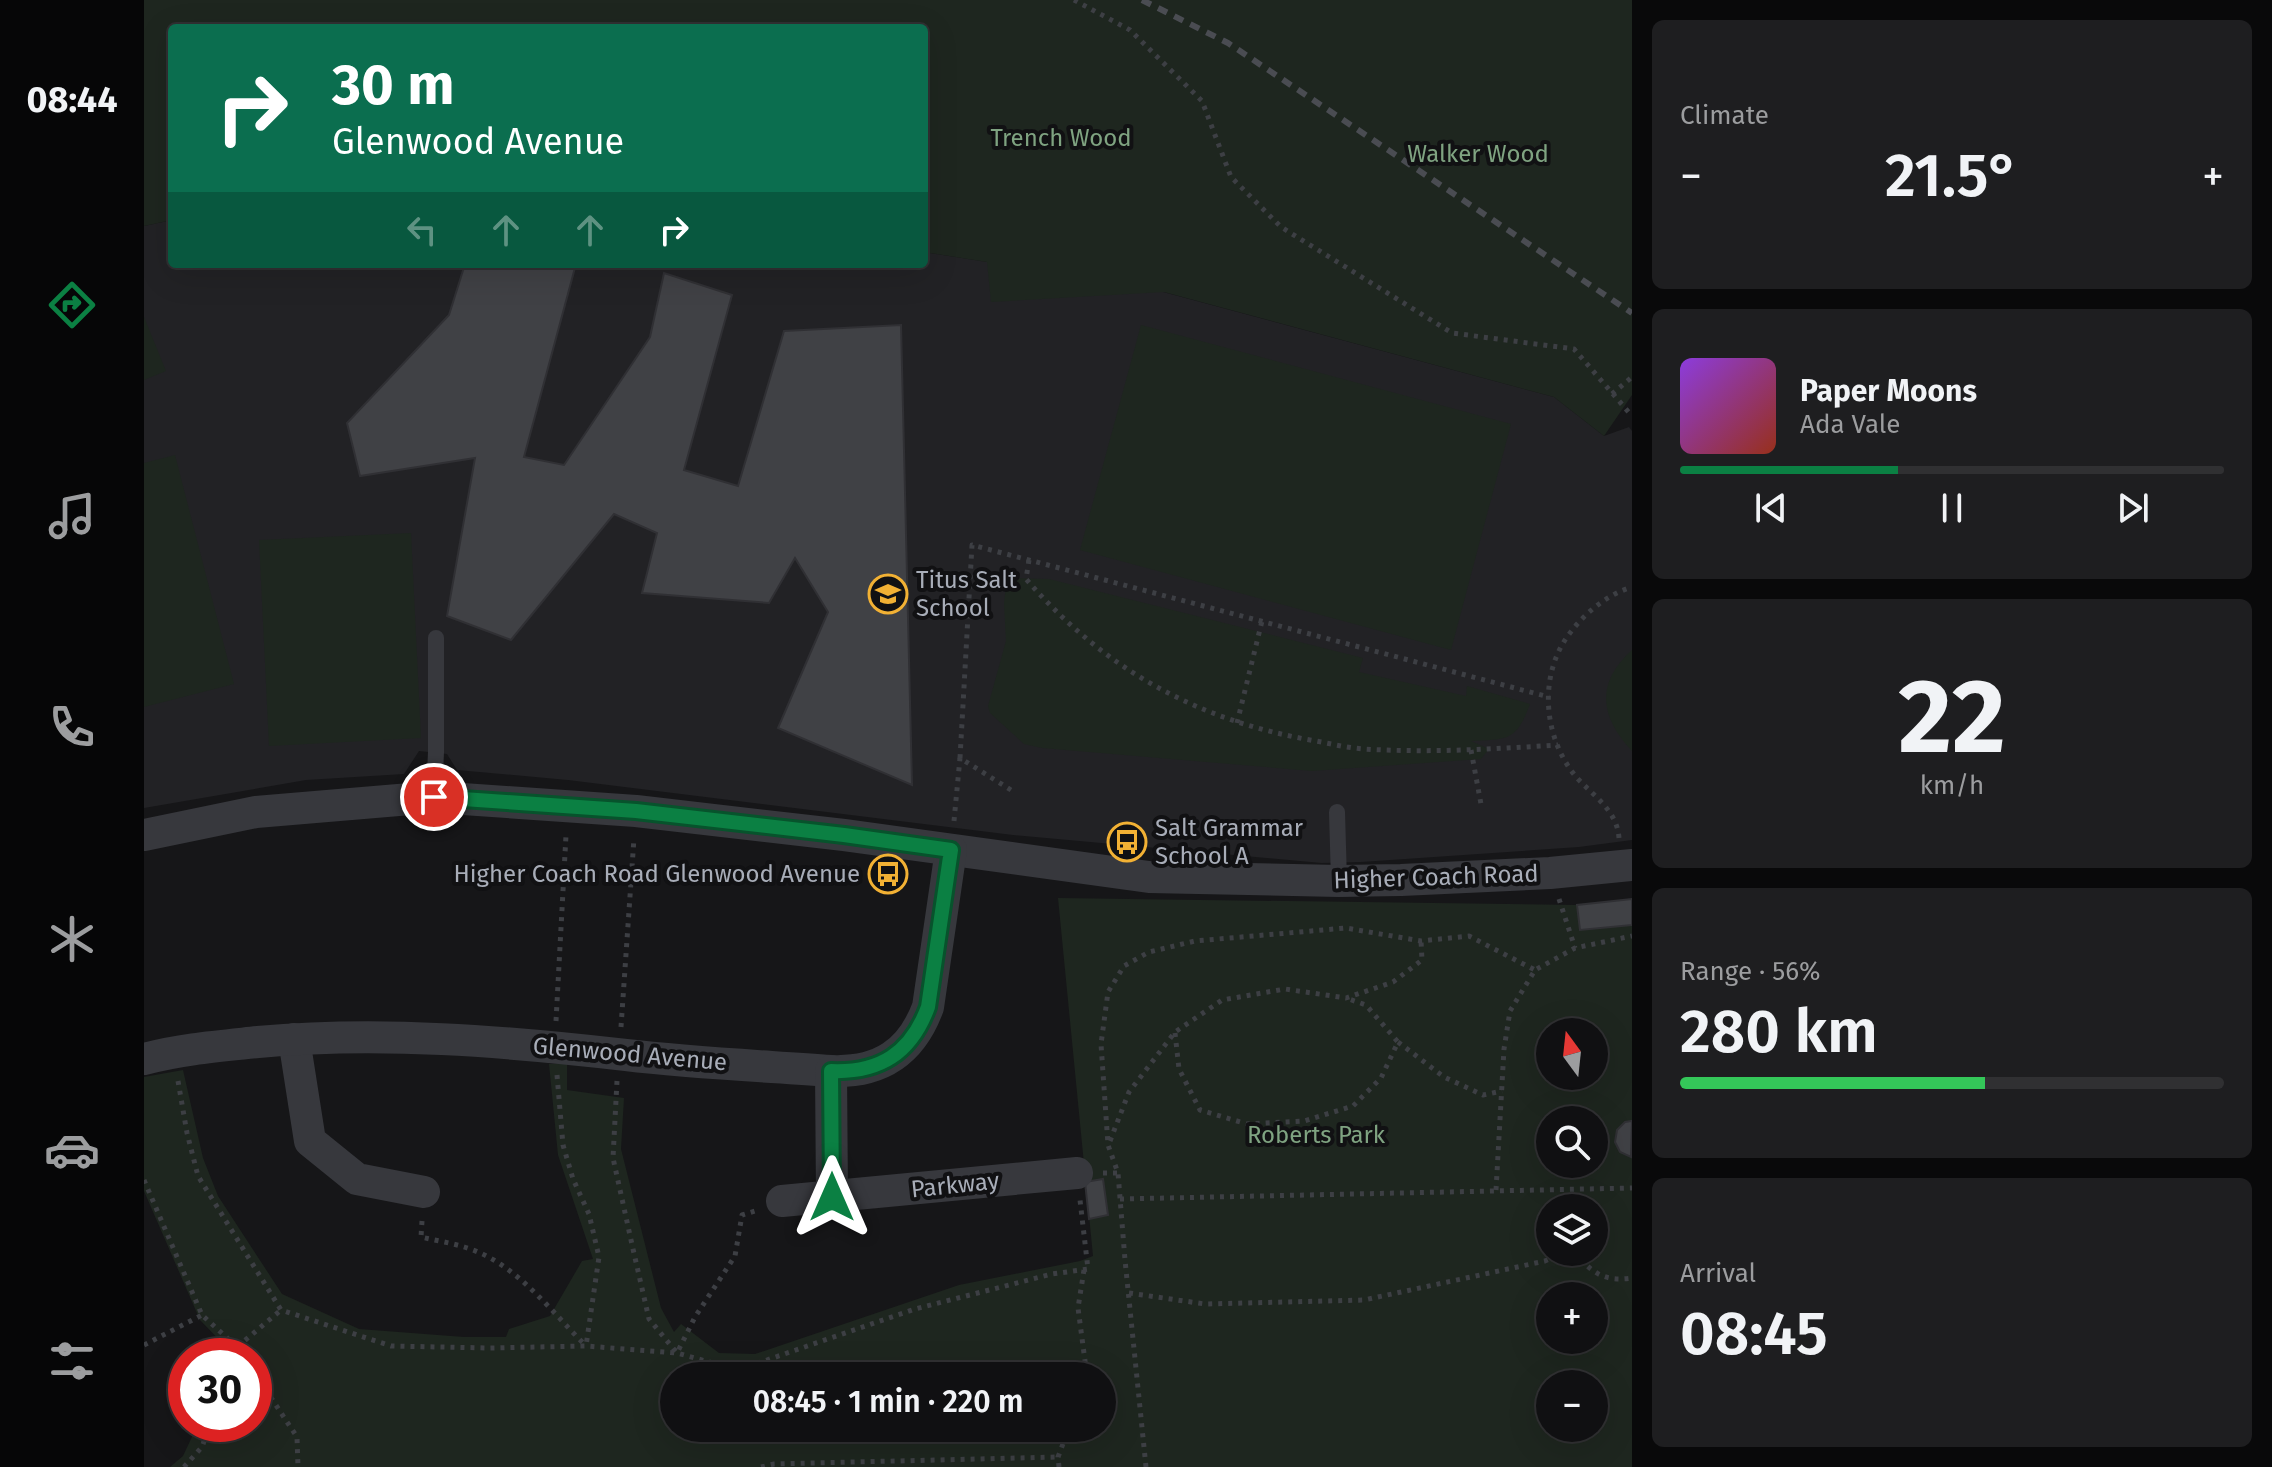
<!DOCTYPE html>
<html lang="en">
<head>
<meta charset="utf-8">
<style>
	:root { --surface:#101012; --page:#1e1e20; --text:#f1f3f6; --muted:#9c9d9f; --line:#303032; --accent:#0b8043 }
	body { margin:0; font-family:"Fira Sans",sans-serif; background:var(--page); color:var(--text); height:100vh; display:flex; flex-direction:column; font-size:30px; white-space:nowrap }
	* { box-sizing:border-box; margin:0 }
	p { font-size:26px; color:var(--muted) }
	.icon { flex:none; width:44px; height:44px; fill:none; stroke:currentColor; stroke-width:2; stroke-linecap:round; stroke-linejoin:round }
	.map { position:relative; flex:1; overflow:hidden }
	.details { display:flex; flex-direction:column; gap:20px; padding:20px; background:#09090a; width:640px }
	.details>* { flex:none }
	.banner { position:absolute; left:24px; top:24px; width:760px; height:244px; border-radius:8px; box-shadow:0 8px 32px #0002,0 0 0 2px var(--line); background:#0b6e4f; color:#fff; overflow:hidden }
	.needle { width:52px; rotate:345deg }
	.tools { position:absolute; left:1392px; top:1018px; display:grid; gap:16px }
	.tools a { display:grid; place-items:center; width:72px; height:72px; border-radius:50%; background:var(--surface); box-shadow:0 8px 32px #0002,0 0 0 2px var(--line); font-size:40px }
	.speed { position:absolute; left:24px; top:1338px; display:flex; gap:16px; font-size:40px; font-weight:700; text-align:center }
	.speed>* { display:grid; place-content:center; width:104px; height:104px; border-radius:50%; background:var(--surface); box-shadow:0 8px 32px #0002,0 0 0 2px var(--line); line-height:1 }
	.speed .limit { border:12px solid #d22; background:#fff; color:#111 }
	.pin { position:absolute; display:grid; place-items:center; width:68px; height:68px; color:#fff; margin:-34px; border:4px solid #fff; border-radius:50%; box-shadow:0 2px 8px #0007 }
	.me { position:absolute; width:88px; margin:-44px; rotate:0deg; stroke-linejoin:round; filter:drop-shadow(0 0 6px #0008) }
	.turn { display:flex; align-items:center; gap:28px; height:168px; padding:0 32px; font-size:36px }
	.turn .icon { width:104px; height:104px; stroke-width:2.5 }
	.turn b { display:block; font-size:56px; line-height:68px }
	.lanes { display:flex; align-items:center; height:76px; padding:0 32px; background:#0003; justify-content:center; gap:40px; direction:ltr }
	.lanes .off { opacity:.35 }
	.big { font-size:60px; font-weight:600; line-height:1.1 }
	.details .tile { flex:1; display:flex; flex-direction:column; justify-content:center; gap:12px; min-width:0; padding:0 28px; border-radius:12px; background:var(--page) }
	.details .dial { align-items:center; gap:0 }
	.dial b { font-size:104px; line-height:1 }
	.song { display:flex; align-items:center; gap:24px }
	.cover { width:96px; height:96px; border-radius:12px; background:linear-gradient(135deg,hsl(270 70% 55%),hsl(10 70% 35%)) }
	.played { height:8px; border-radius:4px; background:linear-gradient(90deg,var(--accent) 40%,var(--line) 40%) }
	.keys { display:flex; justify-content:space-around; direction:ltr }
	.heat { display:flex; justify-content:space-between; align-items:center; font-size:44px; direction:ltr }
	.charge { height:12px; border-radius:6px; background:linear-gradient(90deg,#34c759 56%,var(--line) 0) }
	.trip { position:absolute; left:516px; top:1362px; width:456px; height:80px; border-radius:40px; background:var(--surface); box-shadow:0 8px 32px #0002,0 0 0 2px var(--line); font-weight:600; line-height:80px; text-align:center }
	main { display:flex; flex:1; min-height:0 }
	.tabs { display:flex; flex-direction:column; width:144px; justify-content:space-around; align-items:center; background:#060607; color:var(--muted) }
	.tabs .icon { width:56px; height:56px }
	.tabs .on { color:var(--accent) }
	.tabs b { font-size:36px; color:var(--text) }
	.map>svg:first-child { display:block }
	.built { fill:#222225 }
	.green { fill:#1e261f; fill-rule:evenodd }
	.building { fill:#404145; stroke:#303034; stroke-width:2 }
	.lines { fill:none; stroke-linecap:round; stroke-linejoin:round }
	.path { stroke:#3d3f44; stroke-width:5; stroke-dasharray:4 6; stroke-linecap:butt }
	.lane { stroke:#37383d; stroke-width:16 }
	.street { stroke:#37383d; stroke-width:32 }
	.rail { stroke:#4a4c52; stroke-width:6; stroke-dasharray:10 8; stroke-linecap:butt }
	.route-casing { stroke:#07532c; stroke-width:20 }
	.route { stroke:#0b8043; stroke-width:14 }
	.labels { text-anchor:middle; dominant-baseline:central; stroke-width:8; stroke-linejoin:round; paint-order:stroke }
	.park-label { font-size:24px; fill:#7fa381; stroke:#111113 }
	.poi-label { font-size:24px; fill:#a8adb8; stroke:#111113; text-anchor:start }
	.street-label { font-size:24px; fill:#a8adb8; stroke:#111113 }
</style>
</head>
<body>
<main>
<nav class="tabs">
<b>08:44</b>
<svg class="icon on" aria-label="directions" viewBox="0 0 24 24"><path d="M12 3l9 9-9 9-9-9zM9 14v-3h6M13 9l2 2-2 2"/></svg>
<svg class="icon" aria-label="music" viewBox="0 0 24 24"><path d="M9 18V5l10-2v13"/><circle cx="6" cy="18" r="3"/><circle cx="16" cy="16" r="3"/></svg>
<svg class="icon" aria-label="phone" viewBox="0 0 24 24"><path d="M5 4h4l2 5-3 2q2 4 5 5l2-3 5 2v4C11 20 4 13 5 4z"/></svg>
<svg class="icon" aria-label="climate" viewBox="0 0 24 24"><path d="M12 3v18M4 7l16 10M4 17L20 7"/></svg>
<svg class="icon" aria-label="car" viewBox="0 0 24 24"><path d="M5 17H2v-5l4-1 3-4h7l3 4 3 1v5h-3M9 17h6M6 11h13"/><circle cx="7" cy="17" r="2"/><circle cx="17" cy="17" r="2"/></svg>
<svg class="icon" aria-label="filters" viewBox="0 0 24 24"><path d="M4 7h16M4 17h16"/><circle cx="9" cy="7" r="2"/><circle cx="15" cy="17" r="2"/></svg>
</nav>
<div class="map">
<svg width="1488" height="1467" viewBox="0 0 1488 1467">
	<rect width="100%" height="100%" fill="#161618"/>
	<path class="built" d="M28,220v44h752v-12l217,34 413,111 50,39 25,-9 3,4v409l-53,7 -218,15 -39,1 -309,-28 -445,-55 -111,-10 -10,-16 -28,-3 -15,23 -98,6 -162,28v-582z"/>
	<g class="green">
		<path d="M0,0h1488v395l-28,41 -50,-39 -390,-105 -173,10 -4,-40 -63,-10v-224h-752v192l-28,6z"/>
		<path d="M0,317l22,54 -22,9z"/>
		<path d="M997,325l370,99 -60,226 -371,-100z"/>
		<path d="M31,455l59,229 -90,23v-244z"/>
		<path d="M267,533l10,205 -152,8 -10,-206z"/>
		<path d="M863,578l42,1 314,79 -4,14 107,24 1,-10 63,18c-14,37 -21,35 -59,37l18,8 -8,10 -169,12 -270,-23 -18,-4 -34,-31 -2,-7 18,-65 -2,-38z"/>
		<path d="M1488,650v101c-32,-34 -37,-68 0,-101z"/>
		<path d="M914,898l519,7 55,-6v568h-1462l13,-11 15,-32h56v-68h-26l2,-5 -30,-31 -56,-129v-114l39,-7 20,88 15,38 64,98 77,35 105,8h42l3,-8 41,-13 32,-55 11,-2 -35,-104 -9,-91 18,-1v27l57,8 -3,51 40,159 13,24 7,-8 38,29 36,1 204,-69 121,-24 13,-5zM1406,1032h44v44h-44zM1406,1120h44v44h-44zM1406,1208h44v44h-44zM1406,1296h44v44h-44zM530,1376h428v52h-428zM1406,1384h44v44h-44z"/>
	</g>
	<g class="building">
		<path d="M321,264h111l-52,193 40,8 86,-128 14,-64 68,22 -48,175 54,16 46,-155 117,-6 11,460 -134,-57 50,-116 -33,-54 -26,45 -127,-10 15,-60 -43,-19 -103,126 -64,-24 28,-158 -115,18 -13,-53 102,-108z"/>
		<path d="M1488,899v26l-52,5 -3,-25z"/>
		<path d="M1487,1121h1l-1,36 -11,-5 -5,-10 2,-12 8,-8z"/>
		<path d="M959,1179l5,36 -19,4 -4,-37z"/>
	</g>
	<g class="lines">
		<g class="path">
			<path d="M930,0l56,30 72,71 29,76 50,50 171,106 122,16 58,67"/>
			<path d="M1468,394l20,-17"/>
			<path d="M885,560l-3,19c79,91 172,142 290,162 16,3 32,7 48,8 65,4 130,0 194,-4"/>
			<path d="M1093,723l25,-102"/>
			<path d="M1327,750l10,54"/>
			<path d="M867,790l-51,-32 12,-213 577,152"/>
			<path d="M810,821l6,-63"/>
			<path d="M1475,838c-2,-27 -24,-41 -41,-59 -33,-37 -40,-97 -13,-139 15,-23 40,-45 67,-53"/>
			<path d="M1415,899l16,49"/>
			<path d="M412,1021l10,-186"/>
			<path d="M477,1027l13,-189"/>
			<path d="M1031,1033l4,36 21,41 47,14 57,-3 49,-15 28,-28 17,-36 -32,-37 -20,-7"/>
			<path d="M1254,1042l46,35 39,18 19,-4"/>
			<path d="M413,1075l6,70 10,34 16,35 10,43 -13,89"/>
			<path d="M34,1081l9,52 11,43 83,134 110,36 98,2 97,-2 91,7 61,17 177,-61 137,-35 36,-5 -8,-69"/>
			<path d="M473,1081l-4,77 20,91 16,70 28,34 18,-36 40,-61 7,-41 13,-4"/>
			<path d="M966,1141l19,-49 46,-60 47,-32 63,-11 61,9 47,-16 29,-22 -1,-19"/>
			<path d="M959,1173h15"/>
			<path d="M0,1180l58,135 35,32 6,9"/>
			<path d="M1352,1190l8,-141 6,-38 25,-41 40,-22 57,-12"/>
			<path d="M976,1199l512,-11"/>
			<path d="M1429,1208v-19"/>
			<path d="M278,1221l-1,16c16,4 33,6 49,12 47,16 81,62 115,96"/>
			<path d="M1430,1252c18,21 30,30 58,26"/>
			<path d="M940,1270l-6,38 9,68"/>
			<path d="M985,1293l76,11 159,-4 181,-39 21,-9"/>
			<path d="M0,1345l58,-30"/>
			<path d="M90,1356l3,-9 44,-37"/>
			<path d="M110,1372l43,65 1,30"/>
			<path d="M40,1467l18,-20 8,-23"/>
			<path d="M617,1467l13,-3 284,-7"/>
			<path d="M915,1467l-1,-10 11,-29"/>
			<path d="M1002,1467l-21,-207 -7,-87 -10,-28 -7,-101 7,-52 16,-26 25,-14 46,-11 151,-13 75,13 48,-5 66,34"/>
		</g>
		<g class="lane">
			<path d="M290,797l2,-45v-114"/>
			<path d="M1193,812l2,69"/>
		</g>
		<g class="street">
			<path d="M0,835l112,-23 178,-15 202,14 208,24 305,42 190,4 62,-1 149,-7 82,-8"/>
			<path d="M150,1039l16,102 47,38 67,13"/>
			<path d="M0,1059c37,-10 76,-13 114,-17 123,-11 245,-1 368,13 68,8 137,11 205,16 49,2 80,-18 97,-64l23,-157"/>
			<path d="M687,1071l1,126"/>
			<path d="M638,1201l295,-28"/>
		</g>
		<path class="rail" d="M998,0l86,43 404,270"/>
	</g>
	<g class="lines">
		<defs>
			<path id="route" d="M290,797l202,14 208,24 107,15 -23,157c-17,46 -48,66 -97,64l1,126"/>
		</defs>
		<use href="#route" class="route-casing"/>
		<use href="#route" class="route"/>
	</g>
	<defs>
		<symbol id="school-ring" viewBox="-11 -11 22 22"><circle r="9.5" fill="#111113" stroke="#f2b134" stroke-width="1.5"/><path d="M0-5L7-2L0 1L-7-2ZM-4 1L0 2.5L4 1V4Q0 6-4 4Z" fill="#f2b134"/></symbol>
		<symbol id="bus-ring" viewBox="-11 -11 22 22"><circle r="9.5" fill="#111113" stroke="#f2b134" stroke-width="1.5"/><path d="M-5-6H5V4H4V6H2V4H-2V6H-4V4H-5ZM-3.5-4V0h7V-4ZM-3.5 1.2v1.5H-2V1.2ZM2 1.2v1.5H3.5V1.2Z" fill="#f2b134"/></symbol>
	</defs>
	<g fill-rule="evenodd">
		<use href="#school-ring" x="722" y="572" width="44" height="44"/>
		<use href="#bus-ring" x="961" y="820" width="44" height="44"/>
		<use href="#bus-ring" x="722" y="852" width="44" height="44"/>
	</g>
	<g class="labels">
		<g class="park-label">
			<text x="917" y="138">Trench Wood</text>
			<text x="1334" y="154">Walker Wood</text>
			<text x="1172" y="1135">Roberts Park</text>
		</g>
		<g class="poi-label">
			<text x="772" y="580">Titus Salt<tspan x="772" dy="28">School</tspan></text>
			<text x="1011" y="828">Salt Grammar<tspan x="1011" dy="28">School A</tspan></text>
			<text x="716" y="874" text-anchor="end">Higher Coach Road Glenwood Avenue</text>
		</g>
		<g class="street-label">
			<text transform="translate(1292 877) rotate(-2)">Higher Coach Road</text>
			<text transform="translate(486 1054) rotate(5)">Glenwood Avenue</text>
			<text transform="translate(811 1185) rotate(-6)">Parkway</text>
		</g>
	</g>
</svg>
<div class="tools">
<a><svg class="needle" viewBox="-14 -14 28 28"><path d="M0-13l5 13h-10z" fill="#e53935"/><path d="M0 13l5-13h-10z" fill="#9c9d9f"/></svg></a>
<a><svg class="icon" aria-label="search" viewBox="0 0 24 24"><circle cx="10" cy="10" r="6"/><path d="M15 15l6 6"/></svg></a>
<a><svg class="icon" aria-label="layers" viewBox="0 0 24 24"><path d="M12 4l9 5-9 5-9-5zM3 14l9 5 9-5"/></svg></a>
<a>+</a>
<a>−</a>
</div>
<div class="speed"><div class="limit">30</div></div>
<div class="pin" style="left:290px;top:797px;background:#d93025"><svg class="icon" aria-label="arrive" viewBox="0 0 24 24"><path d="M6 21V4h12l-3 4 3 4H6"/></svg></div>
<svg class="me" style="left:688px;top:1197px" viewBox="-20 -20 40 40"><path d="M0-17L14 15 0 8-14 15z" fill="#0b8043" stroke="#fff" stroke-width="4"/></svg>
<div class="trip">08:45 · 1 min · 220 m</div>
<div class="banner">
<div class="turn"><svg class="icon" aria-label="right" viewBox="0 0 24 24"><path d="M7 20v-9h11M14 6l5 5-5 5"/></svg><div><b>30 m</b>Glenwood Avenue</div></div>
<div class="lanes"><svg class="icon off" aria-label="left" viewBox="0 0 24 24"><path d="M17 20v-9H6M10 6l-5 5 5 5"/></svg><svg class="icon off" aria-label="ahead" viewBox="0 0 24 24"><path d="M12 20V5M6 11l6-6 6 6"/></svg><svg class="icon off" aria-label="ahead" viewBox="0 0 24 24"><path d="M12 20V5M6 11l6-6 6 6"/></svg><svg class="icon" aria-label="right" viewBox="0 0 24 24"><path d="M7 20v-9h11M14 6l5 5-5 5"/></svg></div>
</div>
</div>
<section class="details">
<div class="tile"><p>Climate</p>
<div class="heat"><a>−</a><b class="big">21.5°</b><a>+</a></div>
</div>
<div class="tile">
<div class="song"><i class="cover"></i><div><b>Paper Moons</b><p>Ada Vale</p></div></div>
<div class="played"></div>
<div class="keys"><svg class="icon" aria-label="previous" viewBox="0 0 24 24"><path d="M18 5L8 12l10 7zM5 5v14"/></svg><svg class="icon" aria-label="pause" viewBox="0 0 24 24"><path d="M8 5v14M16 5v14"/></svg><svg class="icon" aria-label="next" viewBox="0 0 24 24"><path d="M6 5l10 7-10 7zM19 5v14"/></svg></div>
</div>
<div class="tile dial"><b>22</b><p>km/h</p></div>
<div class="tile"><p>Range · 56%</p><b class="big">280 km</b><div class="charge"></div></div>
<div class="tile"><p>Arrival</p><b class="big">08:45</b></div>
</section>
</main>
</body>
</html>
